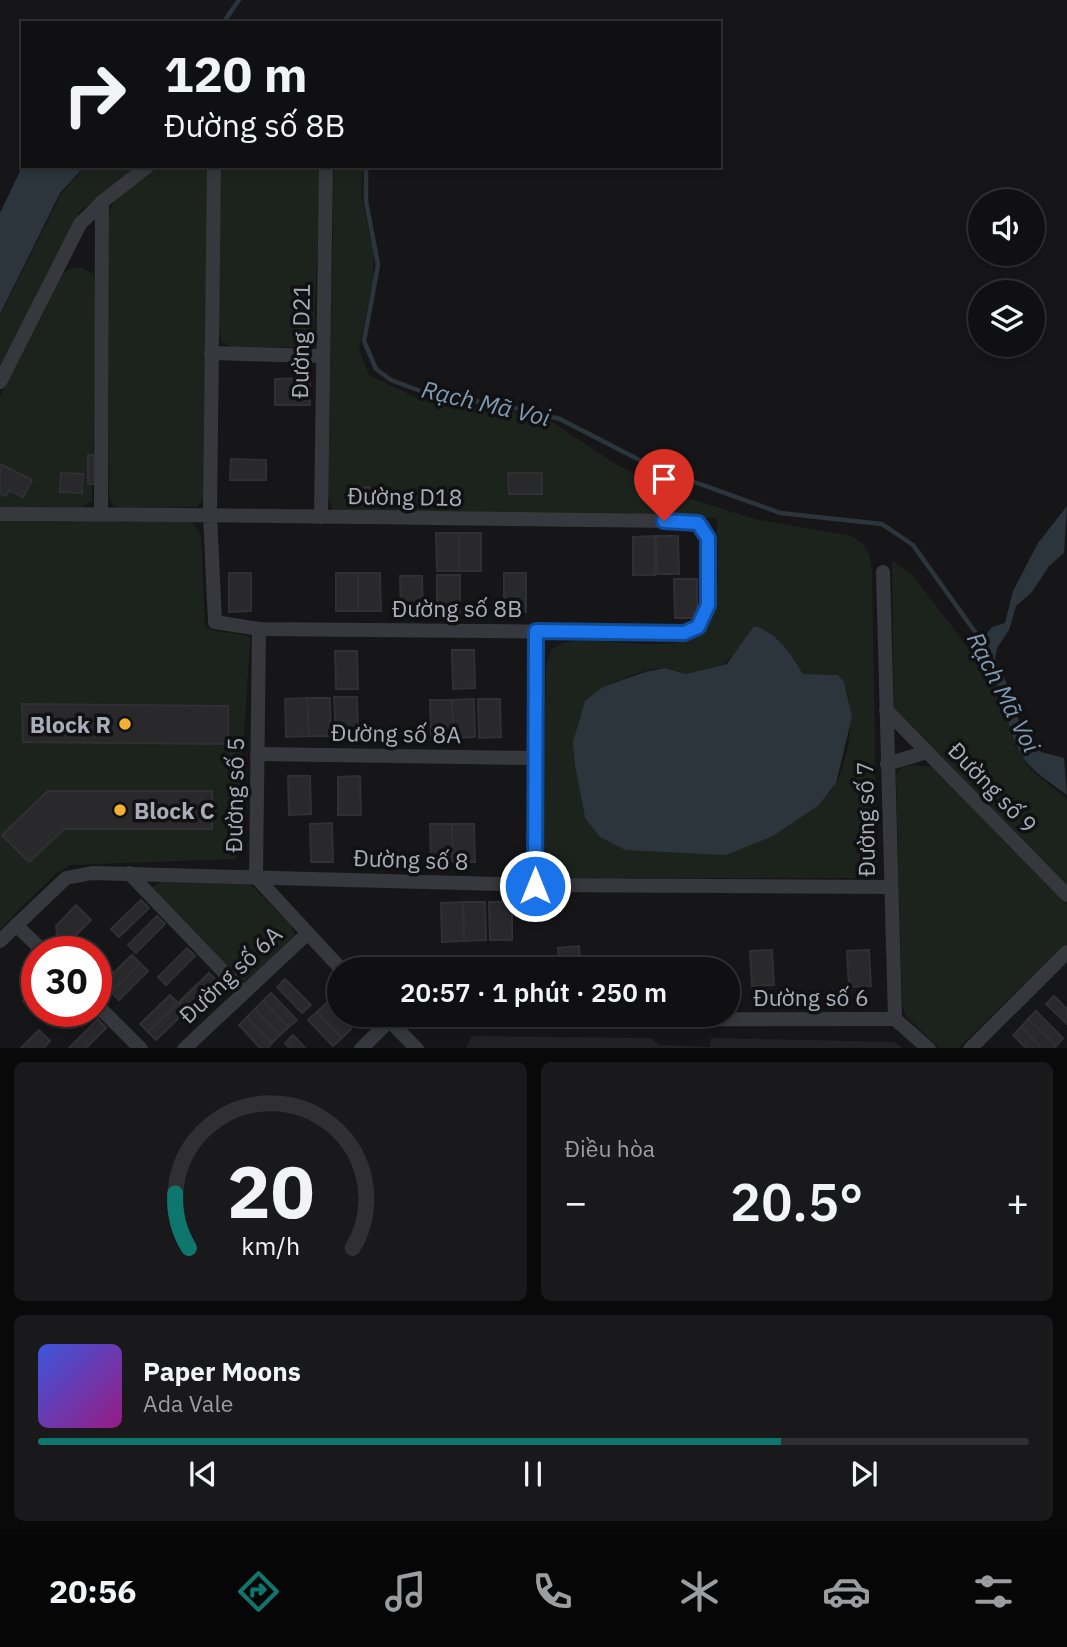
<!DOCTYPE html>
<html lang="vi">
<head>
<meta charset="utf-8">
<style>
	:root { --surface:#101012; --page:#19191b; --text:#f1f3f6; --muted:#9c9d9f; --line:#303032; --accent:#0f766e }
	body { margin:0; font-family:"IBM Plex Sans",sans-serif; background:var(--page); color:var(--text); height:100vh; display:flex; flex-direction:column; font-size:26px; white-space:nowrap }
	* { box-sizing:border-box; margin:0 }
	p { font-size:23px; color:var(--muted) }
	.icon { flex:none; width:38px; height:38px; fill:none; stroke:currentColor; stroke-width:2; stroke-linecap:round; stroke-linejoin:round }
	.map { position:relative; height:1048px; overflow:hidden }
	.drawer { display:flex; flex-direction:column; gap:14px; padding:14px; background:#09090a; flex:1 }
	.drawer>* { flex:none }
	.banner { position:absolute; left:21px; top:21px; width:700px; height:147px; border-radius:0px; box-shadow:0 4px 10px #0003,0 0 0 2px var(--line); background:#101012; color:var(--text); overflow:hidden }
	.controls { position:absolute; left:968px; top:189px; display:grid; gap:14px }
	.controls a { display:grid; place-items:center; width:77px; height:77px; border-radius:50%; background:var(--surface); box-shadow:0 4px 10px #0003,0 0 0 2px var(--line); font-size:35px }
	.speed { position:absolute; left:21px; top:936px; display:flex; gap:14px; font-size:35px; font-weight:700; text-align:center }
	.speed>* { display:grid; place-content:center; width:91px; height:91px; border-radius:50%; background:var(--surface); box-shadow:0 4px 10px #0003,0 0 0 2px var(--line); line-height:1 }
	.speed .limit { border:10px solid #d22; background:#fff; color:#111 }
	.pin { position:absolute; display:grid; place-items:center; width:60px; height:60px; color:#fff; margin:-72px -30px; border-radius:50% 50% 50% 0; rotate:-45deg; box-shadow:0 0 7px #0007 }
	.pin .icon { rotate:45deg }
	.me { position:absolute; width:77px; margin:-38px; rotate:0deg; stroke-linejoin:round; filter:drop-shadow(0 0 5px #0008) }
	.turn { display:flex; align-items:center; gap:24px; height:147px; padding:0 28px; font-size:32px }
	.turn .icon { width:91px; height:91px; stroke-width:2.5 }
	.turn b { display:block; font-size:49px; line-height:60px }
	.big { font-size:52px; font-weight:600; line-height:1.1 }
	.drawer .card { flex:1; display:flex; flex-direction:column; justify-content:center; gap:10px; min-width:0; padding:0 24px; border-radius:10px; background:var(--page) }
	.drawer .dial { align-items:center; gap:0 }
	.dial svg { height:182px; overflow:visible; fill:none; stroke:var(--line); stroke-width:7; stroke-linecap:round; text-anchor:middle }
	.dial text { fill:var(--text); stroke:none }
	.song { display:flex; align-items:center; gap:21px }
	.cover { width:84px; height:84px; border-radius:10px; background:linear-gradient(135deg,hsl(230 70% 55%),hsl(310 70% 35%)) }
	.played { height:7px; border-radius:4px; background:linear-gradient(90deg,var(--accent) 75%,var(--line) 75%) }
	.keys { display:flex; justify-content:space-around; direction:ltr }
	.heat { display:flex; justify-content:space-between; align-items:center; font-size:38px; direction:ltr }
	.drawer .tiles { flex:1; display:grid; gap:14px; grid-template-columns:1fr 1fr }
	.card:last-child { grid-column:span 2 }
	.trip { position:absolute; left:327px; top:957px; width:413px; height:70px; border-radius:35px; background:var(--surface); box-shadow:0 4px 10px #0003,0 0 0 2px var(--line); font-weight:600; line-height:70px; text-align:center }
	.dock { display:flex; height:112px; justify-content:space-around; align-items:center; background:#060607; color:var(--muted) }
	.dock .icon { width:49px; height:49px }
	.dock .selected { color:var(--accent) }
	.dock b { font-size:32px; color:var(--text) }
	.map>svg:first-child { display:block }
	.built { fill:#222225 }
	.green { fill:#1c231d; fill-rule:evenodd }
	.water { fill:#2c353c }
	.lines { fill:none; stroke-linecap:round; stroke-linejoin:round }
	.stream { stroke:#2c353c; stroke-width:4.5 }
	.building { fill:#29292c; stroke:#303034; stroke-width:2 }
	.street { stroke:#37383d; stroke-width:14 }
	.route-casing { stroke:#114b97; stroke-width:18 }
	.route { stroke:#1a73e8; stroke-width:12 }
	.poi-dot { fill:#f2b134; stroke:#111113; stroke-width:2.5 }
	.labels { text-anchor:middle; dominant-baseline:central; stroke-width:7; stroke-linejoin:round; paint-order:stroke }
	.street-label { font-size:23px; fill:#a8adb8; stroke:#111113 }
	.poi-label { font-size:23px; font-weight:bold; fill:#a8adb8; stroke:#111113; text-anchor:end }
	.water-label { font-size:24px; font-style:italic; fill:#7f9bb3; stroke:#111113 }
</style>
</head>
<body>
<div class="map">
<svg width="1067" height="1049" viewBox="0 0 1067 1049">
	<rect width="100%" height="100%" fill="#161618"/>
	<path class="built" d="M472,1036l178,2 9,7 51,2 1,-9 184,4 7,6h-436z"/>
	<g class="green">
		<path d="M86,166h51l-57,45 -80,157v-52l61,-122z"/>
		<path d="M156,166h52l-4,332 -7,9 -79,1 -5,-2 -4,-11v-283l5,-10z"/>
		<path d="M221,166h99l-6,181 -81,1 -12,-7 -3,-20z"/>
		<path d="M334,166h29l-2,28 13,60 -1,25 -14,70 10,26 44,21 50,12 63,4 26,10 67,44 50,26 86,27 96,17c16,9 19,16 21,34l5,297 -4,7 -10,4h-306l-11,-4 -4,-11 4,-199 5,-14c14,-11 30,-9 46,-9 29,1 65,7 92,-1 39,-11 27,-90 28,-122l-376,-5 -8,-3 -5,-13zM736,652l57,5 10,17 35,1c21,26 12,80 -2,108 -4,8 -12,15 -17,22l-234,13c-10,-55 -29,-113 37,-139 12,-5 28,-11 42,-11 7,0 14,4 21,5 20,2 40,-6 51,-21z"/>
		<path d="M80,267l13,7 3,8 -4,219 -9,6 -83,1v-111l61,-120 8,-8z"/>
		<path d="M0,520l192,2 9,13 4,91c12,9 30,5 45,11v5l-14,217 -166,6 -15,9 -55,55z"/>
		<path d="M892,561l20,13 54,71 22,19 16,35 11,47 16,24 36,29v86l-173,-176z"/>
		<path d="M914,765l18,2 135,138v38l-109,105h-19l-33,-32 -4,-12 -6,-229 6,-8z"/>
		<path d="M162,882l87,1 42,42 4,11 -49,45h-4l-90,-94z"/>
	</g>
	<g class="water">
		<path d="M23,165l62,1 -25,27 -60,121v-101z"/>
		<path d="M1067,506l-3,47 -15,13 -17,26 -16,14 -7,24 -12,18 -2,10 18,39 7,28 21,27 23,6 3,37c-19,-14 -40,-26 -50,-48 -16,-37 -10,-65 -43,-98l18,-22 13,-4 8,-32 25,-48z"/>
		<path d="M754,626c23,6 38,29 49,48l35,1 6,7 8,35 -16,66 -17,22 -46,31 -47,19 -101,-5 -25,-13 -15,-19 -10,-53 -2,-24 12,-40 18,-14 42,-15 20,-4 21,6 41,-10z"/>
	</g>
	<g class="lines">
		<g class="stream">
			<path d="M223,23l16,-23"/>
			<path d="M366,166v35l12,64 -14,76 12,28 15,11 40,15 72,10 57,14 93,48 127,46 102,11 31,21 70,98"/>
		</g>
	</g>
	<g class="building">
		<path d="M310,378v27h-35v-26z"/>
		<rect x="88" y="455" width="8" height="29"/>
		<path d="M231,459l35,1v20h-36z"/>
		<path d="M0,464l32,16 -9,17 -14,-7 -3,6 -6,-2z"/>
		<path d="M61,473l22,1 -1,19 -22,-1z"/>
		<path d="M508,473h34v21h-33z"/>
		<path d="M370,487l1,13 -17,2v-14z"/>
		<path d="M436,533h23v38h-22z"/>
		<rect x="459" y="533" width="22" height="38"/>
		<path d="M655,536v39h-22v-38z"/>
		<path d="M656,536h22l1,38h-22z"/>
		<path d="M229,573h22v38l-22,1z"/>
		<rect x="336" y="573" width="22" height="38"/>
		<path d="M358,573h22l1,38h-23z"/>
		<rect x="504" y="573" width="22" height="39"/>
		<rect x="437" y="575" width="23" height="38"/>
		<path d="M400,576h22l1,38 -22,1z"/>
		<path d="M674,579h23v39h-22z"/>
		<path d="M452,650h22l1,38 -22,1z"/>
		<path d="M335,651h22l1,38h-22z"/>
		<path d="M334,697h23l1,38 -22,1z"/>
		<path d="M307,698h23l1,38h-22z"/>
		<path d="M307,698l2,38 -23,1 -1,-38z"/>
		<path d="M474,699l1,38 -22,1 -1,-38z"/>
		<path d="M478,699h22l1,38 -22,1z"/>
		<path d="M430,700h22l1,38 -22,1z"/>
		<path d="M22,704l206,2v38l-205,-2z"/>
		<path d="M288,776h22l1,38 -22,1z"/>
		<path d="M360,776l1,39h-23v-38z"/>
		<path d="M48,791h164v38h-148l-35,33 -27,-27z"/>
		<path d="M332,823l1,39h-22l-1,-38z"/>
		<path d="M430,824h22l1,38 -22,1z"/>
		<path d="M452,824h22l1,38h-22z"/>
		<path d="M141,900l8,8 -30,29 -8,-8z"/>
		<path d="M463,902h22l1,38 -22,1z"/>
		<path d="M463,902l1,39 -22,1 -1,-39z"/>
		<path d="M489,902h23v38h-22z"/>
		<path d="M76,905l15,15 -25,25 -9,-9 -1,-10z"/>
		<path d="M157,916l8,8 -29,29 -8,-8z"/>
		<path d="M579,946l2,24h-22l-1,-22z"/>
		<path d="M187,948l8,8 -29,29 -8,-8z"/>
		<path d="M772,950l2,35 -22,1 -2,-35z"/>
		<path d="M869,950l2,36 -22,1 -2,-36z"/>
		<path d="M132,955l8,8 -29,29 -9,-8z"/>
		<path d="M140,963l8,8 -29,29 -8,-8z"/>
		<path d="M209,973l8,8 -30,29 -8,-8z"/>
		<path d="M285,979l26,26 -9,8 -25,-26z"/>
		<path d="M37,988v16l-6,6 -8,-9z"/>
		<path d="M271,993l26,27 -8,7 -26,-26z"/>
		<path d="M170,995l8,8 -30,29 -8,-8z"/>
		<path d="M1054,996l13,13v15l-21,-20z"/>
		<path d="M333,997l7,7v11l10,1 1,13 -9,9 -25,-26z"/>
		<path d="M263,1001l26,26 -9,8 -25,-26z"/>
		<path d="M178,1003l8,8 -30,29 -8,-8z"/>
		<path d="M255,1009l25,26 -8,8 -25,-26z"/>
		<path d="M1036,1011l27,27 -7,8 -28,-27z"/>
		<path d="M317,1012l25,26 -9,8 -25,-26z"/>
		<path d="M247,1017l25,26 -5,6h-6l-22,-24z"/>
		<path d="M98,1019l8,9 -21,21h-17z"/>
		<path d="M1028,1019l28,27 -3,3h-11l-21,-22z"/>
		<path d="M1021,1027l21,22h-15l-14,-14z"/>
		<path d="M39,1030l11,11 -7,8h-23z"/>
		<path d="M293,1035l13,14h-16l-5,-6z"/>
	</g>
	<g class="lines">
		<g class="street">
			<path d="M211,353l111,3"/>
			<path d="M0,382l80,-158 22,-22 46,-36"/>
			<path d="M0,514c230,0 460,5 690,7l13,5c7,14 9,75 2,89 -5,10 -11,14 -21,18l-425,-4 -44,-7 -5,-107 4,-349"/>
			<path d="M101,514l1,-312"/>
			<path d="M321,517l5,-351"/>
			<path d="M883,572l12,447 34,30"/>
			<path d="M259,629l-3,248 86,93"/>
			<path d="M886,710l181,185"/>
			<path d="M257,754l277,4"/>
			<path d="M887,764l40,-12"/>
			<path d="M129,873l114,119"/>
			<path d="M535,885l1,-254"/>
			<path d="M16,925l28,27"/>
			<path d="M0,941l66,-63 26,-5 443,12 354,2"/>
			<path d="M96,1004l45,45"/>
			<path d="M386,1017l31,32"/>
			<path d="M184,1049l124,-116"/>
			<path d="M361,1049l29,-29 505,-1"/>
			<path d="M970,1049l97,-97"/>
		</g>
	</g>
	<g class="lines">
		<defs>
			<path id="route" d="M535,886l1,-255 148,2 14,-6 10,-22v-67l-10,-15 -34,-2"/>
		</defs>
		<use href="#route" class="route-casing"/>
		<use href="#route" class="route"/>
	</g>
	<g class="poi-dot">
		<circle cx="125" cy="724" r="7"/>
		<circle cx="120" cy="810" r="7"/>
	</g>
	<g class="labels">
		<g class="street-label">
			<text transform="translate(300 341) rotate(-89)">Đường D21</text>
			<text transform="translate(405 496) rotate(1)">Đường D18</text>
			<text x="457" y="608">Đường số 8B</text>
			<text transform="translate(396 733) rotate(1)">Đường số 8A</text>
			<text transform="translate(993 787) rotate(46)">Đường số 9</text>
			<text transform="translate(234 795) rotate(-89)">Đường số 5</text>
			<text transform="translate(865 819) rotate(-91)">Đường số 7</text>
			<text transform="translate(411 859) rotate(2)">Đường số 8</text>
			<text transform="translate(230 974) rotate(-43)">Đường số 6A</text>
			<text x="811" y="997">Đường số 6</text>
		</g>
		<g class="poi-label">
			<text x="111" y="724">Block R</text>
			<text x="134" y="810" text-anchor="start">Block C</text>
		</g>
		<g class="water-label">
			<text transform="translate(486 403) rotate(13)">Rạch Mã Voi</text>
			<text transform="translate(1004 692) rotate(63)">Rạch Mã Voi</text>
		</g>
	</g>
</svg>
<div class="controls">
<a><svg class="icon" aria-label="sound" viewBox="0 0 24 24"><path d="M4 9h4l5-4v14l-5-4H4zM17 9q2 3 0 6"/></svg></a>
<a><svg class="icon" aria-label="layers" viewBox="0 0 24 24"><path d="M12 4l9 5-9 5-9-5zM3 14l9 5 9-5"/></svg></a>
</div>
<div class="speed"><div class="limit">30</div></div>
<div class="pin" style="left:664px;top:521px;background:#d93025"><svg class="icon" aria-label="arrive" viewBox="0 0 24 24"><path d="M6 21V4h12l-3 4 3 4H6"/></svg></div>
<svg class="me" style="left:535px;top:886px" viewBox="-20 -20 40 40"><circle r="17" fill="#1a73e8" stroke="#fff" stroke-width="3"/><path d="M0-11L8 9 0 5-8 9z" fill="#fff"/></svg>
<div class="trip">20:57 · 1 phút · 250 m</div>
<div class="banner">
<div class="turn"><svg class="icon" aria-label="right" viewBox="0 0 24 24"><path d="M7 20v-9h11M14 6l5 5-5 5"/></svg><div><b>120 m</b>Đường số 8B</div></div>
</div>
</div>
<section class="drawer">
<div class="tiles">
<div class="card dial"><svg viewBox="0 0 100 80">
<path d="M14 69A42 42 0 1 1 86 69"/>
<path d="M14 69A42 42 0 0 1 8 45" stroke="#0f766e"/>
<text x="50" y="56" font-size="32" font-weight="700">20</text>
<text x="50" y="72" font-size="11">km/h</text>
</svg></div>
<div class="card"><p>Điều hòa</p>
<div class="heat"><a>−</a><b class="big">20.5°</b><a>+</a></div>
</div>
<div class="card">
<div class="song"><i class="cover"></i><div><b>Paper Moons</b><p>Ada Vale</p></div></div>
<div class="played"></div>
<div class="keys"><svg class="icon" aria-label="previous" viewBox="0 0 24 24"><path d="M18 5L8 12l10 7zM5 5v14"/></svg><svg class="icon" aria-label="pause" viewBox="0 0 24 24"><path d="M8 5v14M16 5v14"/></svg><svg class="icon" aria-label="next" viewBox="0 0 24 24"><path d="M6 5l10 7-10 7zM19 5v14"/></svg></div>
</div>
</div>
</section>
<nav class="dock">
<b>20:56</b>
<svg class="icon selected" aria-label="directions" viewBox="0 0 24 24"><path d="M12 3l9 9-9 9-9-9zM9 14v-3h6M13 9l2 2-2 2"/></svg>
<svg class="icon" aria-label="music" viewBox="0 0 24 24"><path d="M9 18V5l10-2v13"/><circle cx="6" cy="18" r="3"/><circle cx="16" cy="16" r="3"/></svg>
<svg class="icon" aria-label="phone" viewBox="0 0 24 24"><path d="M5 4h4l2 5-3 2q2 4 5 5l2-3 5 2v4C11 20 4 13 5 4z"/></svg>
<svg class="icon" aria-label="climate" viewBox="0 0 24 24"><path d="M12 3v18M4 7l16 10M4 17L20 7"/></svg>
<svg class="icon" aria-label="car" viewBox="0 0 24 24"><path d="M5 17H2v-5l4-1 3-4h7l3 4 3 1v5h-3M9 17h6M6 11h13"/><circle cx="7" cy="17" r="2"/><circle cx="17" cy="17" r="2"/></svg>
<svg class="icon" aria-label="filters" viewBox="0 0 24 24"><path d="M4 7h16M4 17h16"/><circle cx="9" cy="7" r="2"/><circle cx="15" cy="17" r="2"/></svg>
</nav>
</body>
</html>
